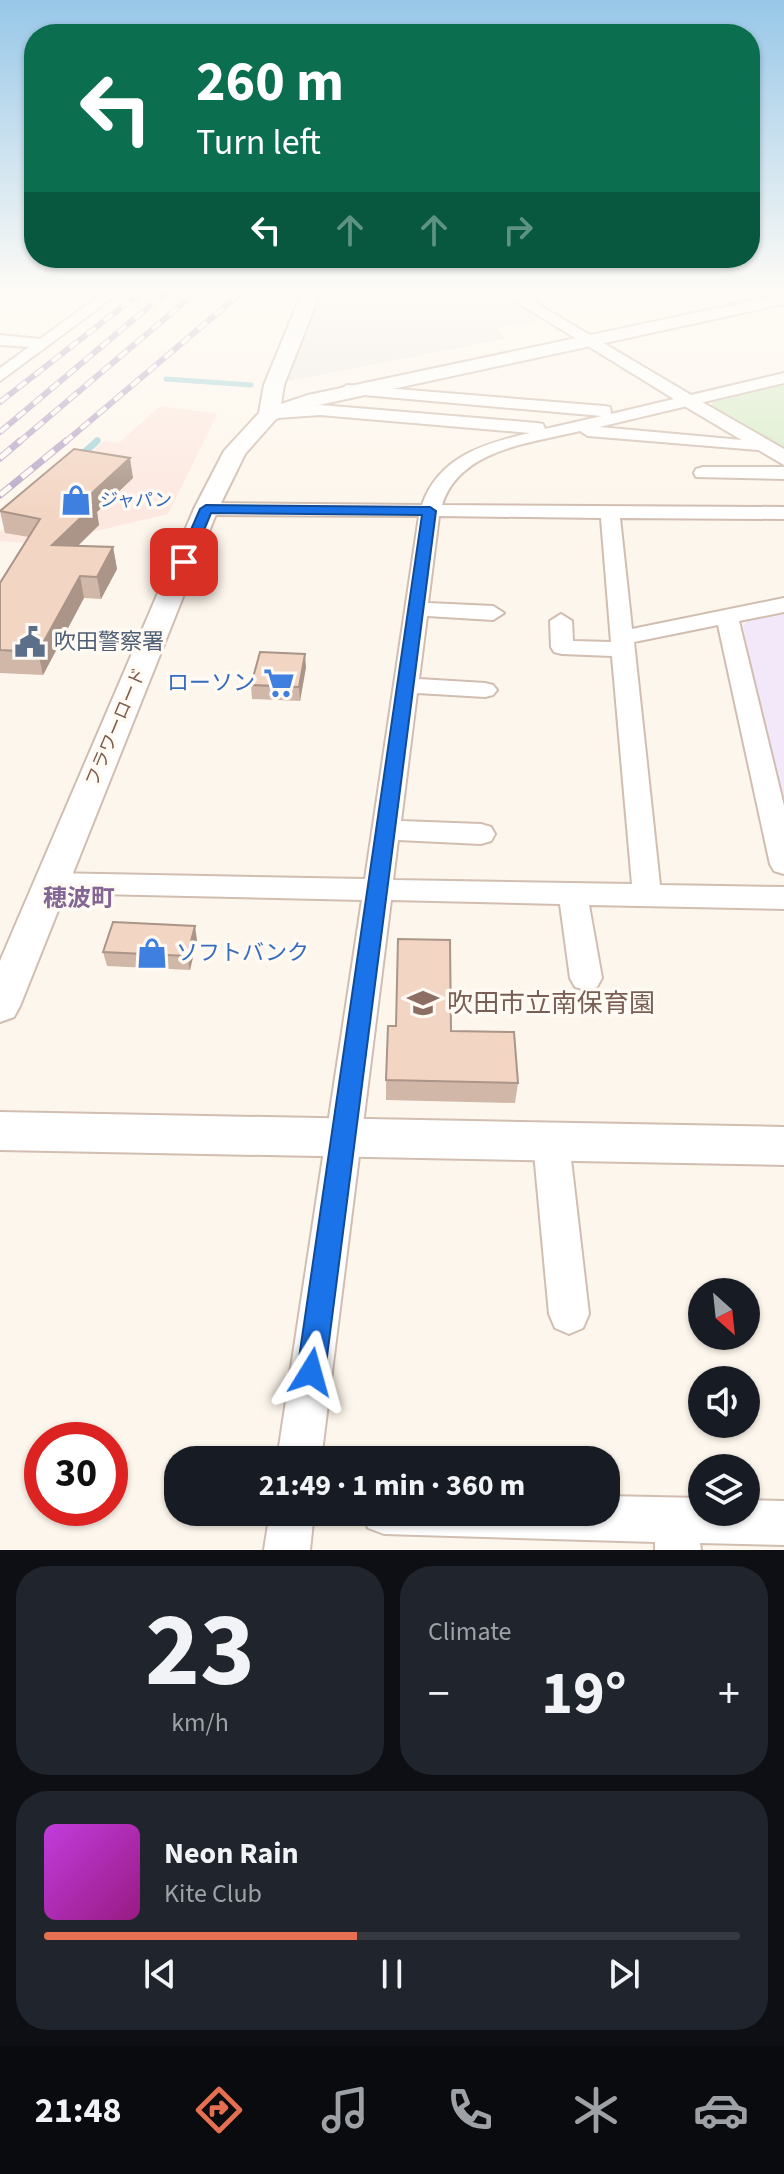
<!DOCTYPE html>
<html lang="en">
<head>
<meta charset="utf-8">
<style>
	:root { --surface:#171b24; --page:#20242c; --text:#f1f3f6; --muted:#9ea1a6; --line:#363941; --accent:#e76f51 }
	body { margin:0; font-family:"Source Sans 3","Noto Sans JP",sans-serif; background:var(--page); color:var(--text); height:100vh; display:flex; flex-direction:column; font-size:30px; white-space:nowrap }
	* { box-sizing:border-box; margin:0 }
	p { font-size:26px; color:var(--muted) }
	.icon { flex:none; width:44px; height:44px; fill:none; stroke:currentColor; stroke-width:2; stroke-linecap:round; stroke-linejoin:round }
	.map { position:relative; height:1550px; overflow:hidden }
	.details { display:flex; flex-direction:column; gap:16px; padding:16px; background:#0d0f14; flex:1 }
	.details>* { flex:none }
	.top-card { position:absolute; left:24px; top:24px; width:736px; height:244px; border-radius:32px; box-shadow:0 2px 6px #0004; background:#0b6e4f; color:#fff; overflow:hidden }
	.needle { width:52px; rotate:153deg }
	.controls { position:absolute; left:688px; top:1278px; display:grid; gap:16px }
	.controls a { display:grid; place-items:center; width:72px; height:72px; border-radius:50%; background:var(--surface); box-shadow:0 2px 6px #0004; font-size:40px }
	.speed { position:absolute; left:24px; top:1422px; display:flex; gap:16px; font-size:40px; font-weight:700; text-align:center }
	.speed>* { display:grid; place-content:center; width:104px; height:104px; border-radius:50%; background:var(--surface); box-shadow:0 2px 6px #0004; line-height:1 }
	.speed .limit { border:12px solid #d22; background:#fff; color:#111 }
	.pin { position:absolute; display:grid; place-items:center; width:68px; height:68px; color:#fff; margin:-34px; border-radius:16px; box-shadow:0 4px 12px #0006 }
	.me { position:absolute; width:88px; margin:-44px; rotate:8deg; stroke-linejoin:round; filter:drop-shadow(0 0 6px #0008) }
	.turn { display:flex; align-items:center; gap:28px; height:168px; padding:0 40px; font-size:36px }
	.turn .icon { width:104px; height:104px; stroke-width:2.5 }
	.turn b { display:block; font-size:56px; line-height:68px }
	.lanes { display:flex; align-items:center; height:76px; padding:0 40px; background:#0003; justify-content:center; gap:40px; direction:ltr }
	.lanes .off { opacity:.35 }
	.big { font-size:60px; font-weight:700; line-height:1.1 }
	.details .tile { flex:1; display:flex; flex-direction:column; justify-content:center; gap:12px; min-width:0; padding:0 28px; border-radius:32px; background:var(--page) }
	.details .dial { align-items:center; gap:0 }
	.dial b { font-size:104px; line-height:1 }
	.song { display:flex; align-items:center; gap:24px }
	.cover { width:96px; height:96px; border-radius:12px; background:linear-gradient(135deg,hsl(290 70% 55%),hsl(310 70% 35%)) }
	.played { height:8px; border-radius:4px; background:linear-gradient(90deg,var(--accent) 45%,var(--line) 45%) }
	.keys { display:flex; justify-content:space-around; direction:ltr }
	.heat { display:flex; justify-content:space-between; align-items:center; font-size:44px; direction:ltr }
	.details .tiles { flex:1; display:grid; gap:16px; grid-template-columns:1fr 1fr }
	.tile:last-child { grid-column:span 2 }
	.trip { position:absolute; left:164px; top:1446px; width:456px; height:80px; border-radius:32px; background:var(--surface); box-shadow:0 2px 6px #0004; font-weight:700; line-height:80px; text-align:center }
	.dock { display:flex; height:128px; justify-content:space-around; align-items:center; background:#090b0e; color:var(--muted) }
	.dock .icon { width:56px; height:56px }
	.dock .current { color:var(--accent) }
	.dock b { font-size:36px; color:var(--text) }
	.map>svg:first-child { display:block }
	.commercial { fill:#fde8e0 }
	.industrial { fill:#efe9e4 }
	.education { fill:#f3e8fa }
	.green { fill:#d8ecc9 }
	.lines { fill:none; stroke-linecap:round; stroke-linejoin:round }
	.stream-far1 { stroke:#a5d3da; stroke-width:5 }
	.stream { stroke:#a5d3da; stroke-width:7 }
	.minor-casing { stroke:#d1beb0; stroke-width:4 }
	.tertiary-casing { stroke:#d1beb0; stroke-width:4 }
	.minor { fill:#fff; fill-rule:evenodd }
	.tertiary { fill:#fff; fill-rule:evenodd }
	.rail-far1-casing { stroke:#b9a8c9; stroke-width:6 }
	.rail-casing { stroke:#b9a8c9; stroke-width:7 }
	.rail-far1 { stroke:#fffaf3; stroke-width:4; stroke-dasharray:11; stroke-linecap:butt }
	.rail { stroke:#fffaf3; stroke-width:5; stroke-dasharray:14; stroke-linecap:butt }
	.wall { fill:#d1b7a8 }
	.shaded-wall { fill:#aa9588 }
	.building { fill:#f3d5c3; stroke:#aa9588; stroke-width:2 }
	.route { fill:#1a73e8; stroke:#114b97; stroke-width:2 }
	.labels { text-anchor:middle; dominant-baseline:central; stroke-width:7; stroke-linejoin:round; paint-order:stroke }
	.far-shop-label { font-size:18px; fill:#366cbe; stroke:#fffaf3; text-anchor:start }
	.far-street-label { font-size:18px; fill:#7a5c4d; stroke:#fffaf3 }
	.service-label { font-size:22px; fill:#4e5e75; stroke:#fffaf3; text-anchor:start }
	.shop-label { font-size:22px; fill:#366cbe; stroke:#fffaf3; text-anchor:end }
	.neighbourhood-label { font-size:24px; font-weight:bold; fill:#846695; stroke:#fffaf3 }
	.near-education-label { font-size:26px; fill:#785e54; stroke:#fffaf3; text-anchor:start }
</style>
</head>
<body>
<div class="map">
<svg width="784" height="1550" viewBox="0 0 784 1550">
	<rect width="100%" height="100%" fill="#fdf6ec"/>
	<path class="commercial" d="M160,406l57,8 -49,100 -93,22 -9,10 -66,-5v-9l104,-91 15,2z"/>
	<path class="industrial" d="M322,293h179l42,27 -45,8 7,11 -217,42z"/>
	<path class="education" d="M784,613v215l-41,-203 4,-4z"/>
	<path class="green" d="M784,385v62l-73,-41 2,-4z"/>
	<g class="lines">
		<g class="stream-far1">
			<path d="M166,379l85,6"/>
			<path d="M95,443l3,-3"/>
		</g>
		<path class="stream" d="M78,458l19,-17"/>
		<defs>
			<g id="minor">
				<path d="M103,293h16l-119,88v-13l29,-21 -29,-2v-10l40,4z"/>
				<path d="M502,293h17l172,102 93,-22v10l-185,44 166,15 6,1 3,4 -3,4 -183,-15 -8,-5c-49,12 -121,18 -138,74l342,2v12l-164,-1 12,111 152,-31v14l-45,9 45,185v68l-10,-3 -4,-7 -52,-239 -84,17 26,243 124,2v22l-195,-4 13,73 -5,9 -11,3 -11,-3 -5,-9 -10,-74 -169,-4 -70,560h-44l85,-560 -311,-7 -10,-3 -4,-7 4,-7 10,-3 314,6 54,-363 -213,-1 -10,-6 10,-6 216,2c17,-49 64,-62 108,-72l-210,-18 -57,4 -3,-4 3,-4 6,-1 51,-5 217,18 6,1 2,5 57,-13 -261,-23 -2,-3 8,-5 257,21 6,1 1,7 63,-15zM439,516l162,2 10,124 -38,-1 -1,-20 -11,-7 -11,7 1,26 3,5 8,2 50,2 20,228 -239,-4 5,-40 83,4 10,-3 4,-7 -4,-7 -10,-3 -80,-3 16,-128 68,4 8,-2 4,-5 -4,-5 -8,-2 -66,-4 8,-63 66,4 11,-7 -11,-7 -65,-3z"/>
				<path d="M703,467h81v12l-88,-2 -2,-4 2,-4z"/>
				<path d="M551,1126l12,5 6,11 20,172 -6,14 -14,6 -14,-6 -6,-14 -16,-172 6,-11z"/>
				<path d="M606,1496l96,2v14h44v-12l38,1v44l-84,-2 1,7h-46v-8l-271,-8 -16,-6 -6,-16h244z"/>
				<path d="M270,1512h44l-4,38h-46z"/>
			</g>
			<g id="tertiary">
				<path d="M302,293h18l-36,92 -3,19 27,-9 476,-101v10l-470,102 -38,13 -31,35 -27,55 -198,497 -6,11 -14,5v-61l194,-452 30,-58 35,-38 5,-28z"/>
				<path d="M688,394l96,55v16l-103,-61 -3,-4z"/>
				<path d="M0,1112l784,15v38l-784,-15z"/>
			</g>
		</defs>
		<use href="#minor" class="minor-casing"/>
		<use href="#tertiary" class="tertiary-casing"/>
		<use href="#minor" class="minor"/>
		<use href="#tertiary" class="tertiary"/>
		<defs>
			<g id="rail-far1">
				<path d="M0,402l140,-109"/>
				<path d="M0,432l165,-139"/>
				<path d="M18,443l177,-150"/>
				<path d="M64,443l177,-150"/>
			</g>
			<g id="rail">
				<path d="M0,458l20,-17"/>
				<path d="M0,495l66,-54"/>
			</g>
		</defs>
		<use href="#rail-far1" class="rail-far1-casing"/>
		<use href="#rail" class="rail-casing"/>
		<use href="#rail-far1" class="rail-far1"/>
		<use href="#rail" class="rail"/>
	</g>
	<g class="wall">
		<path d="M133,478l-36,34 2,13 -21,21 35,1 4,22 -16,30 -17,-1 -41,77 -43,-2v-90l29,-46 -24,-4 -5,-22z"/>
		<path d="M306,667l-6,34 -48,-2 -1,-14z"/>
		<path d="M197,940l-7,30 -83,-4 -4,-14z"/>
		<path d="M451,1031l67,52 -3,20 -129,-3v-20z"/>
	</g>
	<g class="shaded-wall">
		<path d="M130,458l3,20 -36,34 2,13 -42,41 -5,-21 30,-43z"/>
		<path d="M113,547l4,22 -16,30 -4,-22z"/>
		<path d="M80,576l4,22 -41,77 -5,-23z"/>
		<path d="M305,654l1,13 -6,34 -1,-14z"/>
		<path d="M195,926l2,14 -7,30 -3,-14z"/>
	</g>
	<g class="building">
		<path d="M74,449l56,9 -48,44 13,2 -43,41 61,2 -16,30 -17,-1 -42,76 -38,-2v-67l40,-64 -40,-8z"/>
		<path d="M260,652l45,2 -6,33 -48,-2z"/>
		<path d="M113,922l82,4 -8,30 -84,-4z"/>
		<path d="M398,939l52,1 1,91 63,1 4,51 -132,-3 2,-54h8z"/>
	</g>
	<linearGradient id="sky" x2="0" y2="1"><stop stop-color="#97c7e8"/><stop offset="0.57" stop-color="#fefbf6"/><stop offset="1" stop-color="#fefbf6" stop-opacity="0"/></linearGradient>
	<rect width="784" height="510" fill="url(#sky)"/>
	<path class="route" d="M206,505l224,2 6,4 -111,861 -4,10 -10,4 -10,-4 -4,-10 125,-857 -211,-2 -20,49 -2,3h-10l-2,-3 23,-53z"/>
	<defs>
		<symbol id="shop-bare" viewBox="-9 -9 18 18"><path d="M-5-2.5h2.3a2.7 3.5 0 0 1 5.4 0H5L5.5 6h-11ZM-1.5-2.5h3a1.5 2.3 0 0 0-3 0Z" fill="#3f7fe0" stroke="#fffaf3" stroke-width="2.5" paint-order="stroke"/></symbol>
		<symbol id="civic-bare" viewBox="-9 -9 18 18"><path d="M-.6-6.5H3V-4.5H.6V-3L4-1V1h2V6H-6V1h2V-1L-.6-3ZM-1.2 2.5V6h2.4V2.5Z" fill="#5c6f8a" stroke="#fffaf3" stroke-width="2.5" paint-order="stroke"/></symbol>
		<symbol id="supermarket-bare" viewBox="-9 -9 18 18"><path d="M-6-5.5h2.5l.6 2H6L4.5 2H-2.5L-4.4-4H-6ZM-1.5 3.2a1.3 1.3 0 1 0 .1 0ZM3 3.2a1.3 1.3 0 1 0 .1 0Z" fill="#3f7fe0" stroke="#fffaf3" stroke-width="2.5" paint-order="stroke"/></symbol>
		<symbol id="school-bare" viewBox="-9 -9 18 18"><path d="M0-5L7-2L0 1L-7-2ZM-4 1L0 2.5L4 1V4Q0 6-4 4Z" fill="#8d6e63" stroke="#fffaf3" stroke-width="2.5" paint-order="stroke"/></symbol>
	</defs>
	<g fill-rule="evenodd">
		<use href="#shop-bare" x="54" y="478" width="44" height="44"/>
		<use href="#civic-bare" x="8" y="620" width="44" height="44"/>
		<use href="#supermarket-bare" x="257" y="661" width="44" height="44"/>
		<use href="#shop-bare" x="130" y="931" width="44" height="44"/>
		<use href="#school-bare" x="401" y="981" width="44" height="44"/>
	</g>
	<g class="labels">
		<g class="far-shop-label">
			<text x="100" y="500">ジャパン</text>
		</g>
		<g class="far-street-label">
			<text transform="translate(116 727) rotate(-67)">フラワーロード</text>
		</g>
		<g class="service-label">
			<text x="54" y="642">吹田警察署</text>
		</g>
		<g class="shop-label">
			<text x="255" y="683">ローソン</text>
			<text x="176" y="953" text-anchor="start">ソフトバンク</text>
		</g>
		<g class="neighbourhood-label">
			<text x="79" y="898">穂波町</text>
		</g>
		<g class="near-education-label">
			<text x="447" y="1003">吹田市立南保育園</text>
		</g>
	</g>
</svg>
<div class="controls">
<a><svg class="needle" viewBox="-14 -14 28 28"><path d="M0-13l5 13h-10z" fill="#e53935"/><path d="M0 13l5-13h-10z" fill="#9ea1a6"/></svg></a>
<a><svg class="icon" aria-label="sound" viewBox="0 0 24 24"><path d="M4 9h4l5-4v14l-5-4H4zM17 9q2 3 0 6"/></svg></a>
<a><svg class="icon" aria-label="layers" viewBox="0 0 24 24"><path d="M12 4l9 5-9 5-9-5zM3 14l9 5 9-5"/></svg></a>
</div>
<div class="speed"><div class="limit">30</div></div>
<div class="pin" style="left:184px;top:562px;background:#d93025"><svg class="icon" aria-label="arrive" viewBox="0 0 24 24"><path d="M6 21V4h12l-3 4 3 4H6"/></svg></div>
<svg class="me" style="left:311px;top:1372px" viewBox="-20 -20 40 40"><path d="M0-17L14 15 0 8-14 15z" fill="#1a73e8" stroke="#fff" stroke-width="4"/></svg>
<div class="trip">21:49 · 1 min · 360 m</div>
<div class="top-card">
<div class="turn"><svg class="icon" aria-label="left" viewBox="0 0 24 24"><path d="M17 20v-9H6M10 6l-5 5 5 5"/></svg><div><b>260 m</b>Turn left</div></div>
<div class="lanes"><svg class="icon" aria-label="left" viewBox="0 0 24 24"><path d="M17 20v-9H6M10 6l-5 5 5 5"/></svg><svg class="icon off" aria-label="ahead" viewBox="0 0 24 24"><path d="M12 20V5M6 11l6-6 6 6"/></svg><svg class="icon off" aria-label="ahead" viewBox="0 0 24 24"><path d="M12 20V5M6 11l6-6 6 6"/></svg><svg class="icon off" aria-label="right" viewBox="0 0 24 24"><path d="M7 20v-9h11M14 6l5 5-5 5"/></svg></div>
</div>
</div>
<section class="details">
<div class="tiles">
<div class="tile dial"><b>23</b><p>km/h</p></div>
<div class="tile"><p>Climate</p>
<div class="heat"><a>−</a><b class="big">19°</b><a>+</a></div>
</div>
<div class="tile">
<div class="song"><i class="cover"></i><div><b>Neon Rain</b><p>Kite Club</p></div></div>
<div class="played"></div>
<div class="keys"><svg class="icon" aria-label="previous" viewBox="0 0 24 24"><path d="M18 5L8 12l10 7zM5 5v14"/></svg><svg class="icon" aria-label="pause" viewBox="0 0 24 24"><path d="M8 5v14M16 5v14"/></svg><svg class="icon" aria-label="next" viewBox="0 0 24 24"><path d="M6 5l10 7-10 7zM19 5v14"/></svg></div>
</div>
</div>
</section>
<nav class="dock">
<b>21:48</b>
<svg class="icon current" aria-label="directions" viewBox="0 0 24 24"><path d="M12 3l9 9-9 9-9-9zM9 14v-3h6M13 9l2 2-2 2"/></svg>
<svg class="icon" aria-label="music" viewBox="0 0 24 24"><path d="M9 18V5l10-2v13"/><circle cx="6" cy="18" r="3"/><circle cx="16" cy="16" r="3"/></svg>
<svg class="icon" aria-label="phone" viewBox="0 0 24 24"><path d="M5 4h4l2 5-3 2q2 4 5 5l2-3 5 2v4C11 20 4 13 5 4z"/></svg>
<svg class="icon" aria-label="climate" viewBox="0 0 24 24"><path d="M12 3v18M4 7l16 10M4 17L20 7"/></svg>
<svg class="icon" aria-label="car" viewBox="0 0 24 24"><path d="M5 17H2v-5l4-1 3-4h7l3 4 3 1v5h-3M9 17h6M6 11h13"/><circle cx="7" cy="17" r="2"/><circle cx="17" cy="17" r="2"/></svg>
</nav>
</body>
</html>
